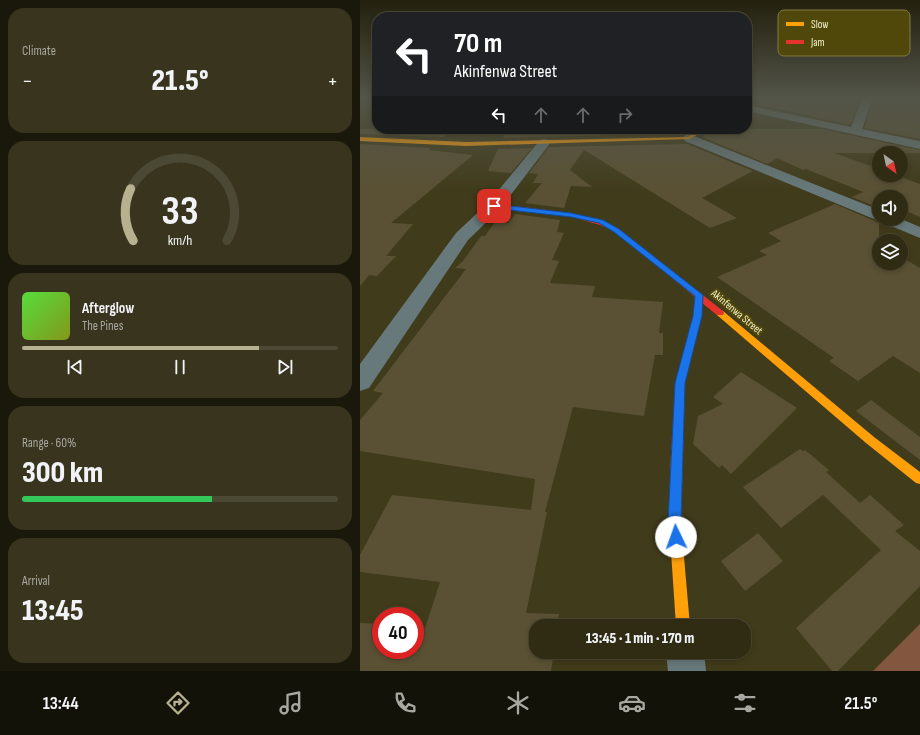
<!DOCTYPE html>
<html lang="en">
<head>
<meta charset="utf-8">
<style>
	:root { --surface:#302c14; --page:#38341d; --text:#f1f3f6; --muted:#a8a7a0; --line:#4b4834; --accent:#b6b18e }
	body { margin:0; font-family:"Sofia Sans Condensed",sans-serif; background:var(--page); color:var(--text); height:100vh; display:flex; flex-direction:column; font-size:15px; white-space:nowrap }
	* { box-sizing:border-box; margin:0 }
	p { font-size:13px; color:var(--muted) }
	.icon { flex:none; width:22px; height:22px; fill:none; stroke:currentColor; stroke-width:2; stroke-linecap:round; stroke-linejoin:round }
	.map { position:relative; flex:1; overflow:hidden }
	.details { display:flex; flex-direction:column; gap:8px; padding:8px; background:#1a180b; width:360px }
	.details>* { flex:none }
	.hud { position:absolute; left:12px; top:12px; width:380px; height:122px; border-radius:16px; box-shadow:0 2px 6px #0003,0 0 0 1px var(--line); background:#202124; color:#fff; overflow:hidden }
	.needle { width:26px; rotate:147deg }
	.tools { position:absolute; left:512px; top:146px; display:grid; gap:8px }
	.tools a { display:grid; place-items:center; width:36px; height:36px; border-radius:50%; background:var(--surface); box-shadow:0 2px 6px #0003,0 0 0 1px var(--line); font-size:20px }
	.speed { position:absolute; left:12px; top:607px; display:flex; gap:8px; font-size:20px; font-weight:700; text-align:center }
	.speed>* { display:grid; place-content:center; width:52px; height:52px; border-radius:50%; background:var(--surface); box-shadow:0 2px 6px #0003,0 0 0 1px var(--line); line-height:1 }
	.speed .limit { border:6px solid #d22; background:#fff; color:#111 }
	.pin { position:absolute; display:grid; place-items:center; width:34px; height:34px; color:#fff; margin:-17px; border-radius:8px; box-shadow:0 2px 6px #0006 }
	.me { position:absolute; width:44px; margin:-22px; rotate:357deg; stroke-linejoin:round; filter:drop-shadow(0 0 3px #0008) }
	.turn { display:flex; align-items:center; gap:14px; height:84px; padding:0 16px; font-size:18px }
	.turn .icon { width:52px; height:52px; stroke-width:2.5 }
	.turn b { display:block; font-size:28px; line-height:34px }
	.lanes { display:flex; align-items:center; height:38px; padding:0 16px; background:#0003; justify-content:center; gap:20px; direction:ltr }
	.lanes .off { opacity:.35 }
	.big { font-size:30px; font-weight:800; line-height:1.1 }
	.details .card { flex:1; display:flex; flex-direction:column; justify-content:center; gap:6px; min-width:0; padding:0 14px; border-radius:16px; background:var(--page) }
	.details .dial { align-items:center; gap:0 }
	.dial svg { height:104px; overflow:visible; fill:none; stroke:var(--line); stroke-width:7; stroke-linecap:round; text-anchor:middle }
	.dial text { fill:var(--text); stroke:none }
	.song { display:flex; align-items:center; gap:12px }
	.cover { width:48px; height:48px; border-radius:6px; background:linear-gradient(135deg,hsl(110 70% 55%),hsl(70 70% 35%)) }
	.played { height:4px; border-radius:2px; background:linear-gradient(90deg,var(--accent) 75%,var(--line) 75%) }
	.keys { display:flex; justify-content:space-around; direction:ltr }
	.heat { display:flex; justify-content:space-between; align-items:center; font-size:22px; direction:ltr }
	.charge { height:6px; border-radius:3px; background:linear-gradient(90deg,#34c759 60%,var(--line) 0) }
	.trip { position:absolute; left:169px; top:619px; width:222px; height:40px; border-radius:16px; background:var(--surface); box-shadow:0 2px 6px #0003,0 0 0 1px var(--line); font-weight:800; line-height:40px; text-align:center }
	.menu { display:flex; height:64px; justify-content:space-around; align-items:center; background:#131208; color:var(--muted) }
	.menu .icon { width:28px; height:28px }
	.menu .selected { color:var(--accent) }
	.menu b { font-size:18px; color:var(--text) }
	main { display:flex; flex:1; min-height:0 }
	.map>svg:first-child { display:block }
	.green { fill:#835640 }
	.building { fill:#5a5134 }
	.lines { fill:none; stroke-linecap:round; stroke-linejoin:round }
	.street { fill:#67797b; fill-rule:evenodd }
	.slow { fill:#ff9f0a; fill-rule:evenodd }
	.jam { fill:#e5322d; fill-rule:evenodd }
	.route { fill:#1a73e8; stroke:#114b97 }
	.labels { text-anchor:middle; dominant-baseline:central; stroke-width:4; stroke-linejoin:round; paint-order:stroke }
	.street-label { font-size:11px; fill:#f6f1cc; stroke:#50480a }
	.key { fill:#50480a; stroke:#827b44; stroke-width:1 }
	.key-label { font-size:11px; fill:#f6f1cc }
</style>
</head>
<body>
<main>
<section class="details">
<div class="card"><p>Climate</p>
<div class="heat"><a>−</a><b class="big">21.5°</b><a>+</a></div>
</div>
<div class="card dial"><svg viewBox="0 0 100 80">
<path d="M14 69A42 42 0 1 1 86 69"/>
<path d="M14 69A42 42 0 0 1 12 29" stroke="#b6b18e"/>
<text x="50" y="56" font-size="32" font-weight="700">33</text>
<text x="50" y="72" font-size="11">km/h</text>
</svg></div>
<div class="card">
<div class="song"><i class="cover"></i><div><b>Afterglow</b><p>The Pines</p></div></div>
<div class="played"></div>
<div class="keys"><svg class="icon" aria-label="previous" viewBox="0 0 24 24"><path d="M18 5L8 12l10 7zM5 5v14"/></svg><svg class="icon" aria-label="pause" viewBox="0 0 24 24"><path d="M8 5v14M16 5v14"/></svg><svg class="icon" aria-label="next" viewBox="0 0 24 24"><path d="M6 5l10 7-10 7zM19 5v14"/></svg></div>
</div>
<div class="card"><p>Range · 60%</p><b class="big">300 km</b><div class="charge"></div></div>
<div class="card"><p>Arrival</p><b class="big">13:45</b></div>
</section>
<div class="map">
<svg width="560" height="671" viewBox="0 0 560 671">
	<rect width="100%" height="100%" fill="#403b1a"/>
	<path class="green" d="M560,624v47h-47z"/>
	<g class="building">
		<path d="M399,97h102l-11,28 -92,-21z"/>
		<path d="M514,97h46v42l-56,-11z"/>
		<path d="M0,129h94l-10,8 -84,-3z"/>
		<path d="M191,129h143l-7,4 -184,5 1,-3 54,-2z"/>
		<path d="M354,129h108l98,21v3h-86l45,16v6h17l24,9v33l-19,-8v-12h-22v11l-27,-11 11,-5 -57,-23 -3,1 -26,-12 -10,6 -65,-27 10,-5z"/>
		<path d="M0,144l71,4 -2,2 44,5 -82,68 22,1 -27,32h10l-19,20 -8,-1 -9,11z"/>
		<path d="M327,144l66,27 -51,27 35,20 -27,10 -126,-78 -14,20 22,17 -21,-1 -7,22 -39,-5 17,-20h-9l5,-9 -9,-1 20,-26z"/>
		<path d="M172,148l-21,25 -23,-2 10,-22z"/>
		<path d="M475,204l44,19v40h22v-6l19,11v105l-27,-17 -35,25 -29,-20 5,-3 -117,-81 50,-22 -8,-4 22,-10 -13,-8z"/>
		<path d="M155,214l45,6 -3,12 7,1 -12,27 7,1 -9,22 45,3 -3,11 71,5 -4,31h4v22h-8l-11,61 -71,-9 -28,105h2l-21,101 33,1 -2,12h-21v26h18l-3,19h-191v-48l21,1v26h37l22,-68 -80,-10v-17l32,-60 139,15 4,-31 -175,-28v-31l23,-27 -10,-2 93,-122 -11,-1 8,-7 18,-25h4l10,-14 13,1z"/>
		<path d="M381,372l56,36 -66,66 -9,-9 -3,3 -26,-24 5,-28 25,-12 -10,-7z"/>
		<path d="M511,400l49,37v23l-64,-49z"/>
		<path d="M440,449l3,2 2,-1 24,20 -3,2 34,31 10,-8 34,30 -9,6 25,20v35l-82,85h-6l-36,-43 85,-78 -58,-55 -42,33 -38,-41z"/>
		<path d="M398,533l25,28 -38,30 -24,-30z"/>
	</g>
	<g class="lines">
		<g class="street">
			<path d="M503,97h10l-11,32 58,12v8l-173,-38v-6l104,22z"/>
			<path d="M329,134l190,76v9h22l19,8v11l-235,-97 -2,-3 2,-3z"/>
			<path d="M184,139l4,1 2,3 -2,3 -48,63 -32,31 -99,148 -9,3v-27l96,-131 32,-30 52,-63z"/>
			<path d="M306,652h38l2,19h-38z"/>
		</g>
		<g class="slow">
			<path d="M343,129h6l-20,10 -223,7 -106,-5v-4l106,5 222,-5z"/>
			<path d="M360,310l3,1 151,126 46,35v12l-4,-1 -50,-40 -149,-128 -1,-2z"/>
			<path d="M317,449l4,2 2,3 -2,68 9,104h-14l-7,-104 2,-68 2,-3z"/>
		</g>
		<path class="jam" d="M134,204c43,5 85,7 125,25l104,82 1,2 -1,2h-6l-15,-12 -1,13 -16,67 -2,71 -2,3 -4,2 -4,-2 -2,-3 4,-71 18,-67 2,-19 -80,-66 -15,-6 -28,-8 -80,-10 -1,-1z"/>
	</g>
	<linearGradient id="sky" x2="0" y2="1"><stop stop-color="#23200e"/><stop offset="0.51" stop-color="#535549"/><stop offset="1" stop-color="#535549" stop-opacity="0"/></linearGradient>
	<rect width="560" height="191" fill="url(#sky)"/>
	<path class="route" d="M134,204l77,9 32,7 16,9 84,66 -1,21 -17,67 -4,139 1,15 -2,4 -4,2 -5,-2 -2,-4 -1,-15 7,-139 18,-67 2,-20 -81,-64 -15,-9 -28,-6 -80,-9 -1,-2z"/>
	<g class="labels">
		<g class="street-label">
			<text transform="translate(377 312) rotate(40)">Akinfenwa Street</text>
		</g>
	</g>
	<rect x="418" y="10" width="132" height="46" rx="6" class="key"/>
	<rect x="426" y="22" width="18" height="4" fill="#ff9f0a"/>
	<rect x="426" y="40" width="18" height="4" fill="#e5322d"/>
	<g class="key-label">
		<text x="451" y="28">Slow</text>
		<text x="451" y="46">Jam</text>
	</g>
</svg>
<div class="tools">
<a><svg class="needle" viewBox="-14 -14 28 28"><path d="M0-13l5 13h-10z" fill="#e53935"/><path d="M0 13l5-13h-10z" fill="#a8a7a0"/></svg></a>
<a><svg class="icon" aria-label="sound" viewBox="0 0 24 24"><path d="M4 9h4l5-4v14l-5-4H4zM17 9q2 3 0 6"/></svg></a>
<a><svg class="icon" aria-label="layers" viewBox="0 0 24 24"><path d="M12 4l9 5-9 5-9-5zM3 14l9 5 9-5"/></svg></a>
</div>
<div class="speed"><div class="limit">40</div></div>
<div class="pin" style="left:134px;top:206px;background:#d93025"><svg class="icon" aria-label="arrive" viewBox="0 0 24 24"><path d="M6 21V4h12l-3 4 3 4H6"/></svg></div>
<svg class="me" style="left:316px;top:537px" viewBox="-20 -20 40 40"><circle r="19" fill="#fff"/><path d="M0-13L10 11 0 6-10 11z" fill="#1a73e8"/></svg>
<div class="trip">13:45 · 1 min · 170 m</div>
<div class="hud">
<div class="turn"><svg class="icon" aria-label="left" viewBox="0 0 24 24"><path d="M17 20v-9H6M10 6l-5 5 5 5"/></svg><div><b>70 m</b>Akinfenwa Street</div></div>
<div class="lanes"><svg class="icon" aria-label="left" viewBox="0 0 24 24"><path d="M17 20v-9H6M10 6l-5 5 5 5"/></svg><svg class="icon off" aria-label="ahead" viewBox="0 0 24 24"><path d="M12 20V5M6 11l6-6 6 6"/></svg><svg class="icon off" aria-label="ahead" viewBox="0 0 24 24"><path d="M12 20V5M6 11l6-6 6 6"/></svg><svg class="icon off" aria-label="right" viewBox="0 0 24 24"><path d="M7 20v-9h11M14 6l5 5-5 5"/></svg></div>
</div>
</div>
</main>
<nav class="menu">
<b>13:44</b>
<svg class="icon selected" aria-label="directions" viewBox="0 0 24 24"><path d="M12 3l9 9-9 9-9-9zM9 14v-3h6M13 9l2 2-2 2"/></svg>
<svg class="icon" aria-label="music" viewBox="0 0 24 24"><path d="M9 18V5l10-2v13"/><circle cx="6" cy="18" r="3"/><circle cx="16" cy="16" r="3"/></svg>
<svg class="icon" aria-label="phone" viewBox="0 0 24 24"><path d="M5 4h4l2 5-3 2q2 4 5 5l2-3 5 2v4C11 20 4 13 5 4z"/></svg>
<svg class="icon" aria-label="climate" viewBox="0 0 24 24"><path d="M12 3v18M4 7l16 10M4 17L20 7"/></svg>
<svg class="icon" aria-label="car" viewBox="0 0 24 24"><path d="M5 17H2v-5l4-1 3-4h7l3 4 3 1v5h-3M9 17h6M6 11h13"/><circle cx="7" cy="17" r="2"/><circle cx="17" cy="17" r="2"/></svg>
<svg class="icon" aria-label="filters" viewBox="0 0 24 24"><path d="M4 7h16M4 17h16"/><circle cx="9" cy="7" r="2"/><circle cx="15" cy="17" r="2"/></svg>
<b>21.5°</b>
</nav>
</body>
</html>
